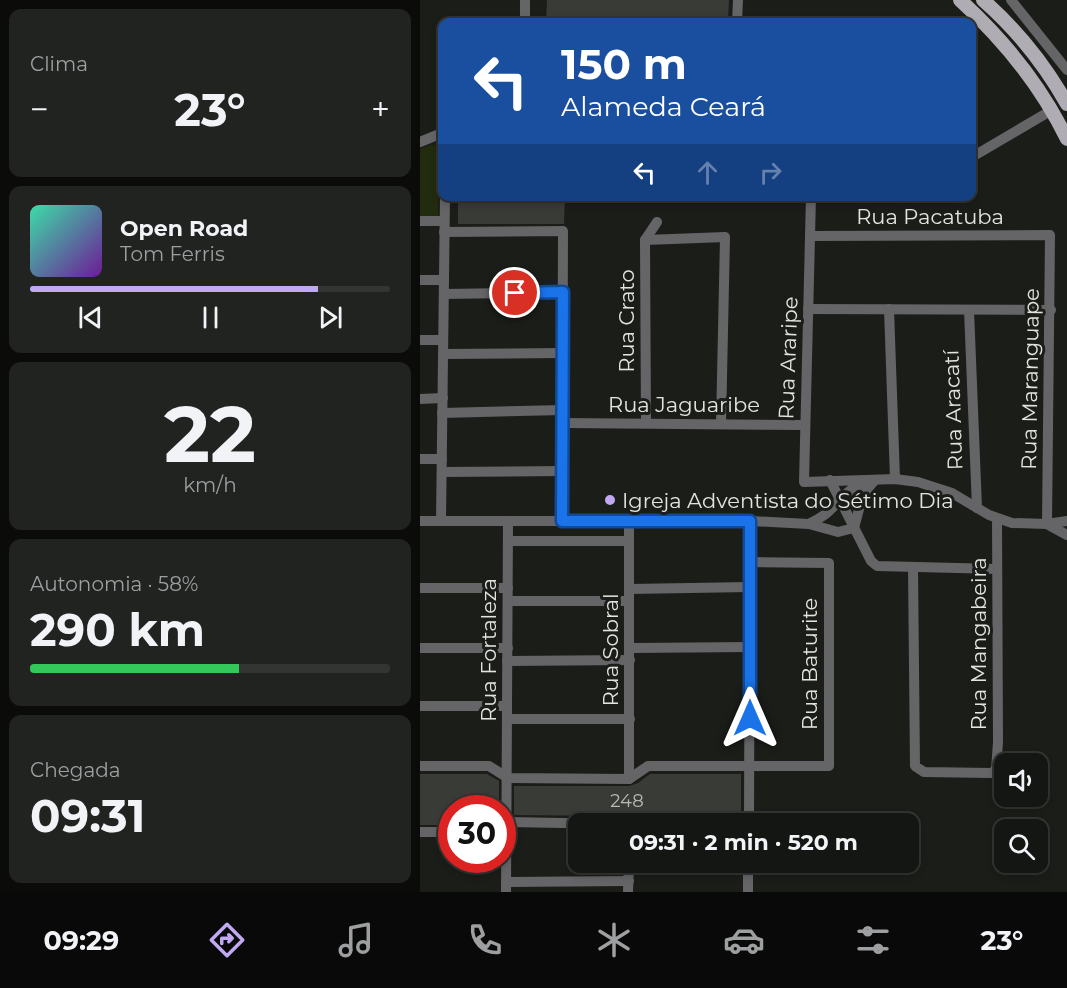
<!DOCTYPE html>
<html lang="pt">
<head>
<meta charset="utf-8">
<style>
	:root { --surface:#141613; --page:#212321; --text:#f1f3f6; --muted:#9d9fa0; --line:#333533; --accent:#c1a8f3 }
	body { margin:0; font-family:Montserrat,sans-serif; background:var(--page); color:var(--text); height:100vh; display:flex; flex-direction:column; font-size:22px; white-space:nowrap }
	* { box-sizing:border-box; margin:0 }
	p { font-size:20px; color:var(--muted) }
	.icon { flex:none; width:33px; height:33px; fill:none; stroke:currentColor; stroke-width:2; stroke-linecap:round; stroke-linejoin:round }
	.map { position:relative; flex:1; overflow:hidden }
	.side { display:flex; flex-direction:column; gap:9px; padding:9px; background:#0b0c0a; width:420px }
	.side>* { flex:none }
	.guide { position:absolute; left:18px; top:18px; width:538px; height:183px; border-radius:12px; box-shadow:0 3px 9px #0003,0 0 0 2px var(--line); background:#1a4fa0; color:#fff; overflow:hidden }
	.fabs { position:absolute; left:574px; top:753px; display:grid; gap:12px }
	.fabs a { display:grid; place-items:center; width:54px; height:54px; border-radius:12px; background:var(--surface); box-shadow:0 3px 9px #0003,0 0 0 2px var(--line); font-size:30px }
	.speed { position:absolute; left:18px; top:795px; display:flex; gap:12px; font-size:30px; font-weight:700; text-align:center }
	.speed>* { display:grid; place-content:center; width:78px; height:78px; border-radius:50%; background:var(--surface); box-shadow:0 3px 9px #0003,0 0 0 2px var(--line); line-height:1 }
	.speed .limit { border:9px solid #d22; background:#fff; color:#111 }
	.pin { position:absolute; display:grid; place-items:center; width:51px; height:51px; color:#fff; margin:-26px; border:3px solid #fff; border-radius:50%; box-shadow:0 2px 6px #0007 }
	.me { position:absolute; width:66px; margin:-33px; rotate:0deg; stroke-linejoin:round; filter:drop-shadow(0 0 4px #0008) }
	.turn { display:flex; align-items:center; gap:21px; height:126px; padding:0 24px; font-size:27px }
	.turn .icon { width:78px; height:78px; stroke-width:2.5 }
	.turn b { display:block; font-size:42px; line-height:51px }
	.lanes { display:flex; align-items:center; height:57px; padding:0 24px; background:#0003; justify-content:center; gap:30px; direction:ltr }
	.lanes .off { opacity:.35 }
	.big { font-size:45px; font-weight:700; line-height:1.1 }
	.side .widget { flex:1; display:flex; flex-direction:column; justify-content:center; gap:9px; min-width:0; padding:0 21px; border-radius:12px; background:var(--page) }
	.side .dial { align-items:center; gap:0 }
	.dial b { font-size:78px; line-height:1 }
	.song { display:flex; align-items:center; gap:18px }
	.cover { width:72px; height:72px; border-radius:9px; background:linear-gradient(135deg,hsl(160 70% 55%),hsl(280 70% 35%)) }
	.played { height:6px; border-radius:3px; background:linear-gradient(90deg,var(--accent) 80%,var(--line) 80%) }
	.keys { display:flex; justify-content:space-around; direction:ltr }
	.heat { display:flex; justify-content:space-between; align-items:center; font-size:33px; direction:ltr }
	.charge { height:9px; border-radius:4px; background:linear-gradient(90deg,#34c759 58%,var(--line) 0) }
	.trip { position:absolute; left:148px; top:813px; width:351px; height:60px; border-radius:12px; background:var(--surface); box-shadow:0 3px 9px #0003,0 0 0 2px var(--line); font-weight:700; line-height:60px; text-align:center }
	.tabs { display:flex; height:96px; justify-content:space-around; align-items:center; background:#080908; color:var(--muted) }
	.tabs .icon { width:42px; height:42px }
	.tabs .current { color:var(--accent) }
	.tabs b { font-size:27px; color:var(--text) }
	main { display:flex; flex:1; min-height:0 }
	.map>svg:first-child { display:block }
	.green { fill:#222b0d }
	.building { fill:#393b36 }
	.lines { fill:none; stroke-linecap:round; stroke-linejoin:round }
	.minor { stroke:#656467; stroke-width:10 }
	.major { stroke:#afadb3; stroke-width:14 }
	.route-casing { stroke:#114b97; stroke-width:15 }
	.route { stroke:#1a73e8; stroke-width:10 }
	.poi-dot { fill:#c1a8f3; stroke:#1b1d19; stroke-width:2 }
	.labels { text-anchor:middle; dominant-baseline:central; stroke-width:6; stroke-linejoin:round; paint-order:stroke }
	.number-label { font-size:18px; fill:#b8bab6 }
	.street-label { font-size:21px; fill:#e3e4e1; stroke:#1b1d19 }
	.poi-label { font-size:21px; fill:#e3e4e1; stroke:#1b1d19; text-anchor:start }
</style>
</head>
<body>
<main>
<section class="side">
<div class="widget"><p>Clima</p>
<div class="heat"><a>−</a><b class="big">23°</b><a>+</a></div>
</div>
<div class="widget">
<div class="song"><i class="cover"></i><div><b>Open Road</b><p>Tom Ferris</p></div></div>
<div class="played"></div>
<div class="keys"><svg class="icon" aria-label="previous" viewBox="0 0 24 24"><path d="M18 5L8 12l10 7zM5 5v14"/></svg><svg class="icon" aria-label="pause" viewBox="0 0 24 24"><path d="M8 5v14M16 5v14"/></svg><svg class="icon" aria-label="next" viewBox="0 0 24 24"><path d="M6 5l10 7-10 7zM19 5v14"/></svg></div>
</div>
<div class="widget dial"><b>22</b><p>km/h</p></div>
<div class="widget"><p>Autonomia · 58%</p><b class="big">290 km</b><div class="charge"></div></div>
<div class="widget"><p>Chegada</p><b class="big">09:31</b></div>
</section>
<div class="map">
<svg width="647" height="892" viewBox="0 0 647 892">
	<rect width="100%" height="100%" fill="#1b1d19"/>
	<path class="green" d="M14,144l5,6 -1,67h-18v-68z"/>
	<g class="building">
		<path d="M127,0h182l-1,22h-182z"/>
		<path d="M38,196h107l-1,28h-106z"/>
		<path d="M0,774h67l12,7v27h-47v17h-32z"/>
		<path d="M230,774h91v50h-104l-6,-3h-8l-7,-5 -102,-1v-29h115l9,-3z"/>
	</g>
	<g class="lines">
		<g class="minor">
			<path d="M105,0v22"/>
			<path d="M591,0l56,70"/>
			<path d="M317,22l1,-22"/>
			<path d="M0,142l22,-9"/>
			<path d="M552,157l80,-47"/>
			<path d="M391,196l-7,286 91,-3 23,3 34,11 37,22 23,8 35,1 20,-3"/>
			<path d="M0,221h24"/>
			<path d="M24,232l119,-1 -1,290"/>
			<path d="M390,236l240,-1 -3,289"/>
			<path d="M225,240l80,-3 -4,187"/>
			<path d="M0,280h24"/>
			<path d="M24,294l119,-2"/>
			<path d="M388,309l243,1"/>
			<path d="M469,309l6,170"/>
			<path d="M549,310l8,198"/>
			<path d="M0,340h23"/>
			<path d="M23,354l120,-1"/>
			<path d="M0,399l23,-1"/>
			<path d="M22,413l121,-3"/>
			<path d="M143,423l242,2"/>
			<path d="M226,423l-1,-183 12,-18"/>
			<path d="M0,459h22"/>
			<path d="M22,472l120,-1"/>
			<path d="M410,480l41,81 6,5 120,3"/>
			<path d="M0,521h330l59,3 29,8 16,-4"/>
			<path d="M21,521l4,-325"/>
			<path d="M389,524c7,-4 16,-8 21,-14 15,-14 16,-19 35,-29"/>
			<path d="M627,524l20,11"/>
			<path d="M434,528l9,-34 12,-14"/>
			<path d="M88,541h121"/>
			<path d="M493,567l2,199 9,6 67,1 5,-3 2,-28 -1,-223"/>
			<path d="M0,588h88"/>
			<path d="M209,589l121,-2"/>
			<path d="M88,601h121"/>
			<path d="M0,648h88"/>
			<path d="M210,648l120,-1"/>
			<path d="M87,661l123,-1"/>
			<path d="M0,706h87"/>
			<path d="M87,719h123"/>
			<path d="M0,766h69l19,12 121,1"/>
			<path d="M209,779l19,-13h181v-203l-79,-1"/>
			<path d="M209,779v-258"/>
			<path d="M83,824l4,-2 109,2"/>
			<path d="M329,824l1,-303"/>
			<path d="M0,832h32"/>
			<path d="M86,882l123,-1"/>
			<path d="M86,892l2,-371"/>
			<path d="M208,892l1,-30"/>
			<path d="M328,892v-30"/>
		</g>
		<g class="major">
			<path d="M540,0c44,40 81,86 107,139"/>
			<path d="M563,0c33,29 62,65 84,104"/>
		</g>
	</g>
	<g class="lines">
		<defs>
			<path id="route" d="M95,293l48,-1 -1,229h188v197"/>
		</defs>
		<use href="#route" class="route-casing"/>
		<use href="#route" class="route"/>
	</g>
	<circle class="poi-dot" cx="190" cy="500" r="6"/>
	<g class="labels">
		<g class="number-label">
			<text x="207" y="801">248</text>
		</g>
		<g class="street-label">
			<text x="510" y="216">Rua Pacatuba</text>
			<text transform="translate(206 321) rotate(-90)">Rua Crato</text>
			<text transform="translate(368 358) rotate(-88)">Rua Araripe</text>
			<text transform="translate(610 379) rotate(-89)">Rua Maranguape</text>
			<text x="264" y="404">Rua Jaguaribe</text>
			<text transform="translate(533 410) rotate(-92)">Rua Aracatí</text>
			<text transform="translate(558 644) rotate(-90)">Rua Mangabeira</text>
			<text transform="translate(68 650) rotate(-90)">Rua Fortaleza</text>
			<text transform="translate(190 650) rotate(-90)">Rua Sobral</text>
			<text transform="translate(389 664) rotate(-90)">Rua Baturite</text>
		</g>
		<g class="poi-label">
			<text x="202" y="500">Igreja Adventista do Sétimo Dia</text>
		</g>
	</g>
</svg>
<div class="fabs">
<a><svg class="icon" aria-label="sound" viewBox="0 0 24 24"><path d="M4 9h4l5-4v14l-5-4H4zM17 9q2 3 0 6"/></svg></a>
<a><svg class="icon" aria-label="search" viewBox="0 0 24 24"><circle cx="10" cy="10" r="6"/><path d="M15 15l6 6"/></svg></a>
</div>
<div class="speed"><div class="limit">30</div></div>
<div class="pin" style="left:95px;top:293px;background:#d93025"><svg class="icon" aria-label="arrive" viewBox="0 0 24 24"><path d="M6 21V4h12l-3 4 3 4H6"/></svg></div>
<svg class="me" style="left:330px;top:718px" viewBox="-20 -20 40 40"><path d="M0-17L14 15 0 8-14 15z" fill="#1a73e8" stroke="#fff" stroke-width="4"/></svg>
<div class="trip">09:31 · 2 min · 520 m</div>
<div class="guide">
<div class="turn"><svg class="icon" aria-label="left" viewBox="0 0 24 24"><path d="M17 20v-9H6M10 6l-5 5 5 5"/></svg><div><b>150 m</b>Alameda Ceará</div></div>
<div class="lanes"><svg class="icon" aria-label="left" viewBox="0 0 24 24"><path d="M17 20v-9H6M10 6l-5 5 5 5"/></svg><svg class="icon off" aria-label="ahead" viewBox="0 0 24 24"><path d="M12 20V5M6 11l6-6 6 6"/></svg><svg class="icon off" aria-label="right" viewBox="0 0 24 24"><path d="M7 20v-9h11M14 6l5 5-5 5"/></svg></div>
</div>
</div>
</main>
<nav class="tabs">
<b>09:29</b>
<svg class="icon current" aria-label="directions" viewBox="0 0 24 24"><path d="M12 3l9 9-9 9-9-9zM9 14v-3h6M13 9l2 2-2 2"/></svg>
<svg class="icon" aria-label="music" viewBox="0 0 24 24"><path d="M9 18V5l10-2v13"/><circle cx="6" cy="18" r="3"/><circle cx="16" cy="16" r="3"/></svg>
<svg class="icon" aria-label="phone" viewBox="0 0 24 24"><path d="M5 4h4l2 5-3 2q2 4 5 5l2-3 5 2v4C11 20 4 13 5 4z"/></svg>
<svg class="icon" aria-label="climate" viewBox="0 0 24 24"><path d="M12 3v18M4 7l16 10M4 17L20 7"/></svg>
<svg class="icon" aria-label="car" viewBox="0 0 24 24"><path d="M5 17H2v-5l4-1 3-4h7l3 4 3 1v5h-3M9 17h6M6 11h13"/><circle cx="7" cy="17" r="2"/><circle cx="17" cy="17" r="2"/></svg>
<svg class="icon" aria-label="filters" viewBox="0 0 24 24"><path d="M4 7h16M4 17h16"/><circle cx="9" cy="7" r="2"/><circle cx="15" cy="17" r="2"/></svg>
<b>23°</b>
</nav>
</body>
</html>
